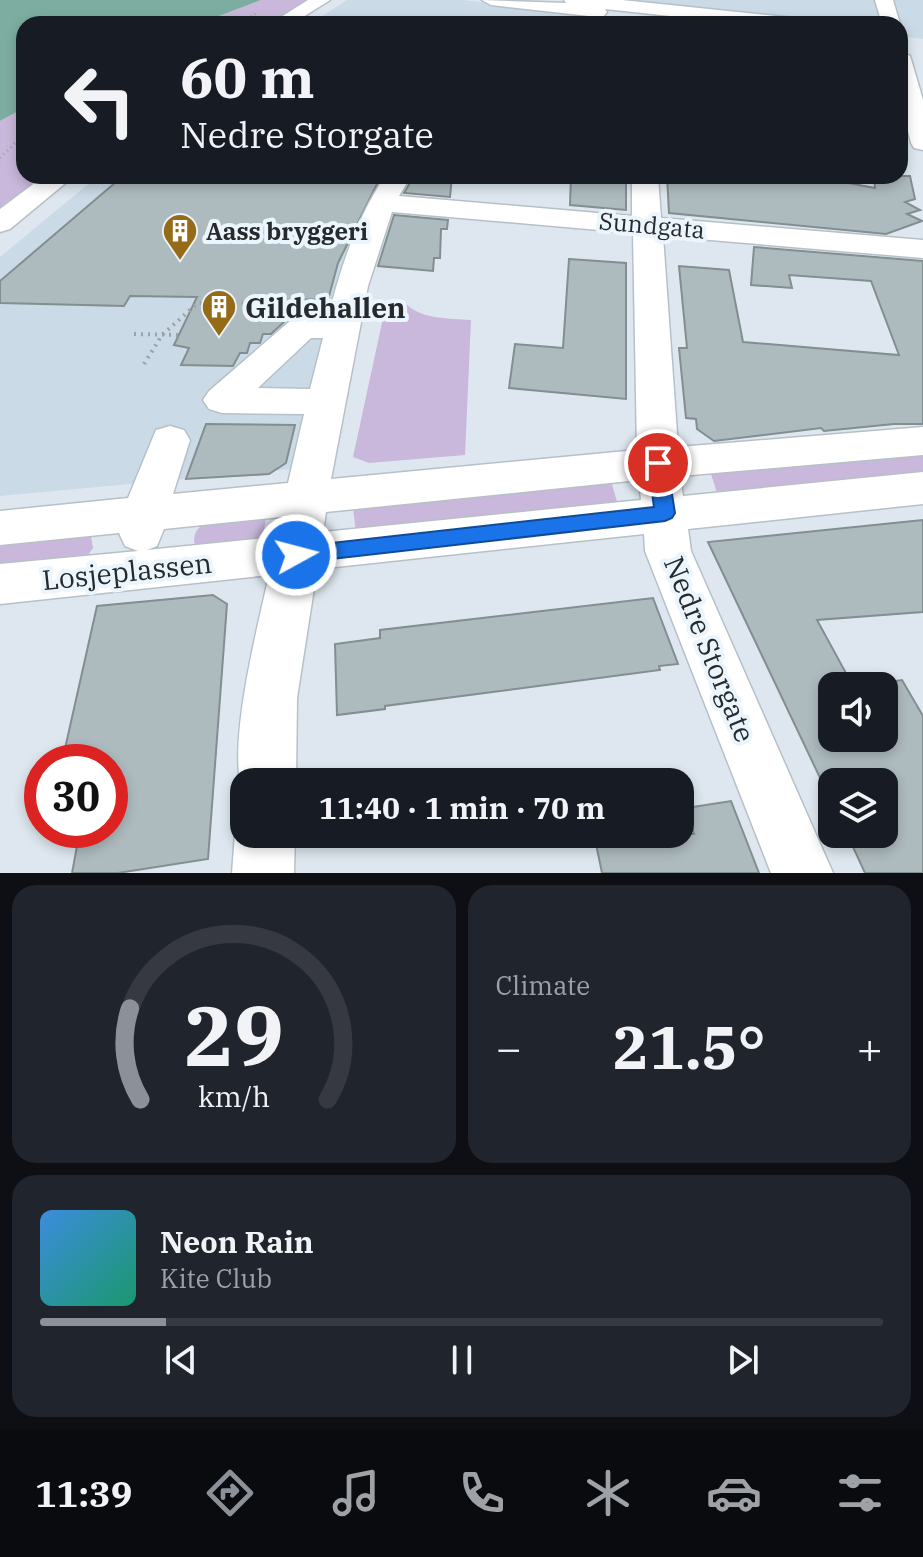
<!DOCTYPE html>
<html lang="en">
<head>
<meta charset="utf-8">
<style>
	:root { --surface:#171b24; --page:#20242c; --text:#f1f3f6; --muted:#9ea1a6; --line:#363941; --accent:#8c9099 }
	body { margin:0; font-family:"IBM Plex Serif",serif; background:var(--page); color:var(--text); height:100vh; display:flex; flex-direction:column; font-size:30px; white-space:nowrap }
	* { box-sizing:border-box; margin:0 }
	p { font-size:26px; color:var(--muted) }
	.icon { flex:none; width:44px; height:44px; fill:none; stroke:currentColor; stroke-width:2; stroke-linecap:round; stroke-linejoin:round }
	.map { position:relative; height:873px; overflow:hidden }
	.details { display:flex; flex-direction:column; gap:12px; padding:12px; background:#0d0f14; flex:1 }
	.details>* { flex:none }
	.guide { position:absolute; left:16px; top:16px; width:892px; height:168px; border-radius:24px; box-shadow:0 4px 12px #0003; background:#171b24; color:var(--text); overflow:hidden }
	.tools { position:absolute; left:818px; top:672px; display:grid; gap:16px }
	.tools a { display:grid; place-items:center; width:80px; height:80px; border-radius:16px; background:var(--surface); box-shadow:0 4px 12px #0003; font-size:40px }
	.speed { position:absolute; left:24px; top:744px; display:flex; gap:16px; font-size:40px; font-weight:700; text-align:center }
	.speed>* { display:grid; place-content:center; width:104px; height:104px; border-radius:50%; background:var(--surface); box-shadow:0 4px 12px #0003; line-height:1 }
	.speed .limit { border:12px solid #d22; background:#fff; color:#111 }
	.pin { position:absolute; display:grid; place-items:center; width:68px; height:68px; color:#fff; margin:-34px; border:4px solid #fff; border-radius:50%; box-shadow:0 2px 8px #0007 }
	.me { position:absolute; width:88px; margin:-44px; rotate:83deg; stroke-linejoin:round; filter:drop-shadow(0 0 6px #0008) }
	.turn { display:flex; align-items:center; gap:28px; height:168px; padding:0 32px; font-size:36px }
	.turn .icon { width:104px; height:104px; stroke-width:2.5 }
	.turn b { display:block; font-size:56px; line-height:68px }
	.big { font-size:60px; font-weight:700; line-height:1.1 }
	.details .card { flex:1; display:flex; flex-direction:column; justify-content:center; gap:12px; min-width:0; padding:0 28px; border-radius:24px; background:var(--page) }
	.details .dial { align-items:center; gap:0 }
	.dial svg { height:208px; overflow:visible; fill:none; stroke:var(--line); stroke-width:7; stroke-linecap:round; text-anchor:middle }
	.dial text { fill:var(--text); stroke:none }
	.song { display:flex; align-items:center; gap:24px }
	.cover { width:96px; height:96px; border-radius:12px; background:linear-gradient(135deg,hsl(210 70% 55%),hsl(160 70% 35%)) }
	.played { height:8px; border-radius:4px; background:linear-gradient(90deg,var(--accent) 15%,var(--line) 15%) }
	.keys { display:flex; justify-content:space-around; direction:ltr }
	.heat { display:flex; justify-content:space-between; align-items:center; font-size:44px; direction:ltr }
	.details .tiles { flex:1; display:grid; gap:12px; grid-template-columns:1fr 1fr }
	.card:last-child { grid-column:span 2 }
	.trip { position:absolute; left:230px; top:768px; width:464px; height:80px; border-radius:24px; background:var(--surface); box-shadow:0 4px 12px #0003; font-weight:700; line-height:80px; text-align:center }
	.dock { display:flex; height:128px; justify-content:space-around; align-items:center; background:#090b0e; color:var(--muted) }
	.dock .icon { width:56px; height:56px }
	.dock .active { color:var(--accent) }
	.dock b { font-size:36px; color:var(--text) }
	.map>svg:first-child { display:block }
	.built { fill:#cbdae7 }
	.green { fill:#c9b8db }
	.water { fill:#7dada0 }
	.building { fill:#aebbbe; stroke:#828e90; stroke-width:2 }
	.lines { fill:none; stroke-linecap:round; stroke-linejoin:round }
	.minor-casing { stroke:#b6c0c7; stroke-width:3 }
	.path-far2 { stroke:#9ba2a8; stroke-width:2; stroke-dasharray:1 3; stroke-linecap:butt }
	.path-far1 { stroke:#9ba2a8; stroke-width:3; stroke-dasharray:1 4; stroke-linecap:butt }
	.path { stroke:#9ba2a8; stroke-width:4; stroke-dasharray:2 5; stroke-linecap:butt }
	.minor { fill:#fff; fill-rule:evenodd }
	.route { fill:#1a73e8; stroke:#114b97; stroke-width:2 }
	.labels { text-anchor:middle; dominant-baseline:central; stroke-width:8; stroke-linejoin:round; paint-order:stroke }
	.far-street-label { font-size:24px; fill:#272a2d; stroke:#ebf5fd }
	.far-poi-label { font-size:24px; font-weight:bold; fill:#272a2d; stroke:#ebf5fd; text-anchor:start }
	.poi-label { font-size:28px; font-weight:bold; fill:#272a2d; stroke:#ebf5fd; text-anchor:start }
	.street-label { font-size:28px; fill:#272a2d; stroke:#ebf5fd }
</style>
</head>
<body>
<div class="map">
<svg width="923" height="873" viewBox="0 0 923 873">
	<rect width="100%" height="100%" fill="#dee7ef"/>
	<g class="built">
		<path d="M347,0h116l126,14 5,4 -9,6h-275z"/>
		<path d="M573,0h350v39l-23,-3v-12h-106z"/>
		<path d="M98,176h311l-28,27 -69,264 -312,29v-239z"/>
	</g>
	<g class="green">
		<path d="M261,0h51l-42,24h-72z"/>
		<path d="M24,108v68h24l-48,36v-91z"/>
		<path d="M386,304h20c17,16 43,14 65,16l-6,135 -96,8 -16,-6z"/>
		<path d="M923,453v23l-205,20 -7,-22z"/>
		<path d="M611,481l7,24 -262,29 -3,-27z"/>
		<path d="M266,514l-3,29 -66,3 -3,-4c-1,-30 51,-26 72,-28z"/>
		<path d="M86,535l5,2 2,11 -7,10 -86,15v-32z"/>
	</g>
	<path class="water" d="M0,0h261l-63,24h-174v84l-24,13z"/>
	<g class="building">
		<path d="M123,176h258l-43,87 -10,37 -36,-1 -8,23 -13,12h-8l-3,9h-10l-3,10h-7l-7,13 -52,-1 8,-17 -15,-3 23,-48 -67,-1 -6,10 -124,-3v-22z"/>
		<path d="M414,176h38l-2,21 -46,-4z"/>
		<path d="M571,176h55v34l-56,-5z"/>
		<path d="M667,176h144l64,12 -1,-12h36l5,23 -10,3 15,8 -13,4 15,7 -36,13 -217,-21z"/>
		<path d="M394,215l54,5 -1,9h-6l-1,29h-6l-1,13 -55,-5z"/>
		<path d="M754,247l169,14v163h-29l-70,7 -3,-3 -107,13 -17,-12 -1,-10 -10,-1 -7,-70h8l-8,-82 50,4 14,72 156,13 -28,-74 -82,-6 3,13 -41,-3z"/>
		<path d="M569,259l57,4v136l-117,-11 6,-44 48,4z"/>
		<path d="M206,424l89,1 -9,38 -17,11 -83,5z"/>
		<path d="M923,520v92l-106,8 36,66h-21v52h52v-52h-24l42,-6 21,36v157h-58l-18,-39h37v-52h-52v21l-124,-261z"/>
		<path d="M213,595l14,9 -19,255 -90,14h-46l8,-43h30v-68h-48l35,-156z"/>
		<path d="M653,598l25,66 -19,2 1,4 -275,36v3l-48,6 -2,-71 45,-6v-8z"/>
		<path d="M731,801l28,72h-157l-8,-39h100l-8,-26z"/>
	</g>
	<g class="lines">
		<defs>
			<g id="minor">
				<path d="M308,0h22l-38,24h-22z"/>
				<path d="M482,0l84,3 -2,-3h58l173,18 9,6h-60l-139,-15 2,3 -3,4 -6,1 -107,-12z"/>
				<path d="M875,0h18l7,24v1l-18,-1z"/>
				<path d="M900,50l10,6 13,44v50l-9,-2 -3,-5 -11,-44z"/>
				<path d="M44,176h30l-64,53 -10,3v-23z"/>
				<path d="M385,176h26l-12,20 233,20v-40h26l3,42 262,22v18l-260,-22 15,211 245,-20v28l-243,21 3,20 240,-24v32l-235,25 3,22 142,322h-62l-126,-322 -1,-17 -327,35 -20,129 -1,84h-52v14c-19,-45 14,-170 25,-221l-269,29v-40l138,-13 -13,-5 -6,-13 -119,12v-34l128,-13 28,-68 14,-4 14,4 6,10 -17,54 115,-11 16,-69 -82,-1 -13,-4 -6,-9 6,-9 81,-70 38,-3c12,-50 29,-100 57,-142zM392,212l241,21 4,217 -306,29 37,-193zM311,338h12l-13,51 -52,-1zM639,480l2,20 -318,32 3,-20zM281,517l-4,20 -130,13 10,-4 7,-17z"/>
				<path d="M244,812v22h51l-1,39h-62l3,-39z"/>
			</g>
		</defs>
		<use href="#minor" class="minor-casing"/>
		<path class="path-far2" d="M237,24l20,-11"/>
		<path class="path-far1" d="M0,158l24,-24"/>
		<g class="path">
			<path d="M134,334l45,1"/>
			<path d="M144,364l18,-29 36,-32 85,1"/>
		</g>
		<use href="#minor" class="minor"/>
	</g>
	<path class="route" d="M658,456l9,7 8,50 -3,5 -7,3 -369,42 -8,-2 -3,-6 3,-6 8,-2 358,-40 -6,-44z"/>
	<defs>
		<symbol id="building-pin" viewBox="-11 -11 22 30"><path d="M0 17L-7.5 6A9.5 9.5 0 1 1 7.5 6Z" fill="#966b17" stroke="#ebf5fd"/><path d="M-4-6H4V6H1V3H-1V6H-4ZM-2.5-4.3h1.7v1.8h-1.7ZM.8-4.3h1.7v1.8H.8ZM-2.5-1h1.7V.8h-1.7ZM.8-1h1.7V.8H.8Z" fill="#fff"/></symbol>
	</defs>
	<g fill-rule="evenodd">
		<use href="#building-pin" x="160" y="211" width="40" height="54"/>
		<use href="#building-pin" x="199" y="287" width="40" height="54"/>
	</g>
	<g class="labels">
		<g class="far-street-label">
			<text transform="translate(652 225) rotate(5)">Sundgata</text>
		</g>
		<g class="far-poi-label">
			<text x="206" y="231">Aass bryggeri</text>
		</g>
		<g class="poi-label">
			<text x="245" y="307">Gildehallen</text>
		</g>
		<g class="street-label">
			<text transform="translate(127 571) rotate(-6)">Losjeplassen</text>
			<text transform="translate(710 649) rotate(68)">Nedre Storgate</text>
		</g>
	</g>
</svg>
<div class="tools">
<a><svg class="icon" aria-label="sound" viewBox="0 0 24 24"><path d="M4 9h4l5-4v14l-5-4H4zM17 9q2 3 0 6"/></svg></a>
<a><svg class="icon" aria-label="layers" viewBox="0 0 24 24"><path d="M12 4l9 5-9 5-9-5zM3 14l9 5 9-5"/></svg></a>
</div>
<div class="speed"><div class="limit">30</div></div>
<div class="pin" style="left:658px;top:463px;background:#d93025"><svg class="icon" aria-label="arrive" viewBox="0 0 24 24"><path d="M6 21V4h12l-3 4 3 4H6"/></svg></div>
<svg class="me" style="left:296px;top:555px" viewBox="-20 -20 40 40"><circle r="17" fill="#1a73e8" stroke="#fff" stroke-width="3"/><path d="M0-11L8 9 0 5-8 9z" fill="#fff"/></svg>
<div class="trip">11:40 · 1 min · 70 m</div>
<div class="guide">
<div class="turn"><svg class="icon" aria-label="left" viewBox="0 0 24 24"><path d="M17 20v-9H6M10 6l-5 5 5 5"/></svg><div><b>60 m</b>Nedre Storgate</div></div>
</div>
</div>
<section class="details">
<div class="tiles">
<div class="card dial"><svg viewBox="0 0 100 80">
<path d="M14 69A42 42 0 1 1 86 69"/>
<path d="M14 69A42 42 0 0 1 10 34" stroke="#8c9099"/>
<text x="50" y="56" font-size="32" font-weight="700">29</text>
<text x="50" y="72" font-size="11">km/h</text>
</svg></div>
<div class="card"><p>Climate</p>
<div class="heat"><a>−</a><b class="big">21.5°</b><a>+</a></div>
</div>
<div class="card">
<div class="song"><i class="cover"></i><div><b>Neon Rain</b><p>Kite Club</p></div></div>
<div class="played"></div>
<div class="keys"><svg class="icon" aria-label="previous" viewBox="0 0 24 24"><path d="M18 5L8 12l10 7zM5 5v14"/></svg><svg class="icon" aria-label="pause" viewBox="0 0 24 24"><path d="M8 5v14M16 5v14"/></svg><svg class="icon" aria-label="next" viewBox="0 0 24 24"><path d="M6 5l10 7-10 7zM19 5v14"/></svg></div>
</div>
</div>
</section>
<nav class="dock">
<b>11:39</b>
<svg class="icon active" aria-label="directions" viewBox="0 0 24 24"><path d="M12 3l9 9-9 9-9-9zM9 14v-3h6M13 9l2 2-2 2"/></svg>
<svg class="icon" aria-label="music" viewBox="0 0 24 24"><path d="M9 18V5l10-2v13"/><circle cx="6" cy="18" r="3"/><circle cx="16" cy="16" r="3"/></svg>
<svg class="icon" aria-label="phone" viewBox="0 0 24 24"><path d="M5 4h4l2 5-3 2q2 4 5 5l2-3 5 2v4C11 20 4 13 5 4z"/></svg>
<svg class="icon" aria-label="climate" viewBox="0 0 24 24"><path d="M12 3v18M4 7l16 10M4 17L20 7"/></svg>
<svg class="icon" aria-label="car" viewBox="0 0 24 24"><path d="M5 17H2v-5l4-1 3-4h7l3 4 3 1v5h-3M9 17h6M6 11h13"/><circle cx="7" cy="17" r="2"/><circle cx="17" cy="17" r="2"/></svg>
<svg class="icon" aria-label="filters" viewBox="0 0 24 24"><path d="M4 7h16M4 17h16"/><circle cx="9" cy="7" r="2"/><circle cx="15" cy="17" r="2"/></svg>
</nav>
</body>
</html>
